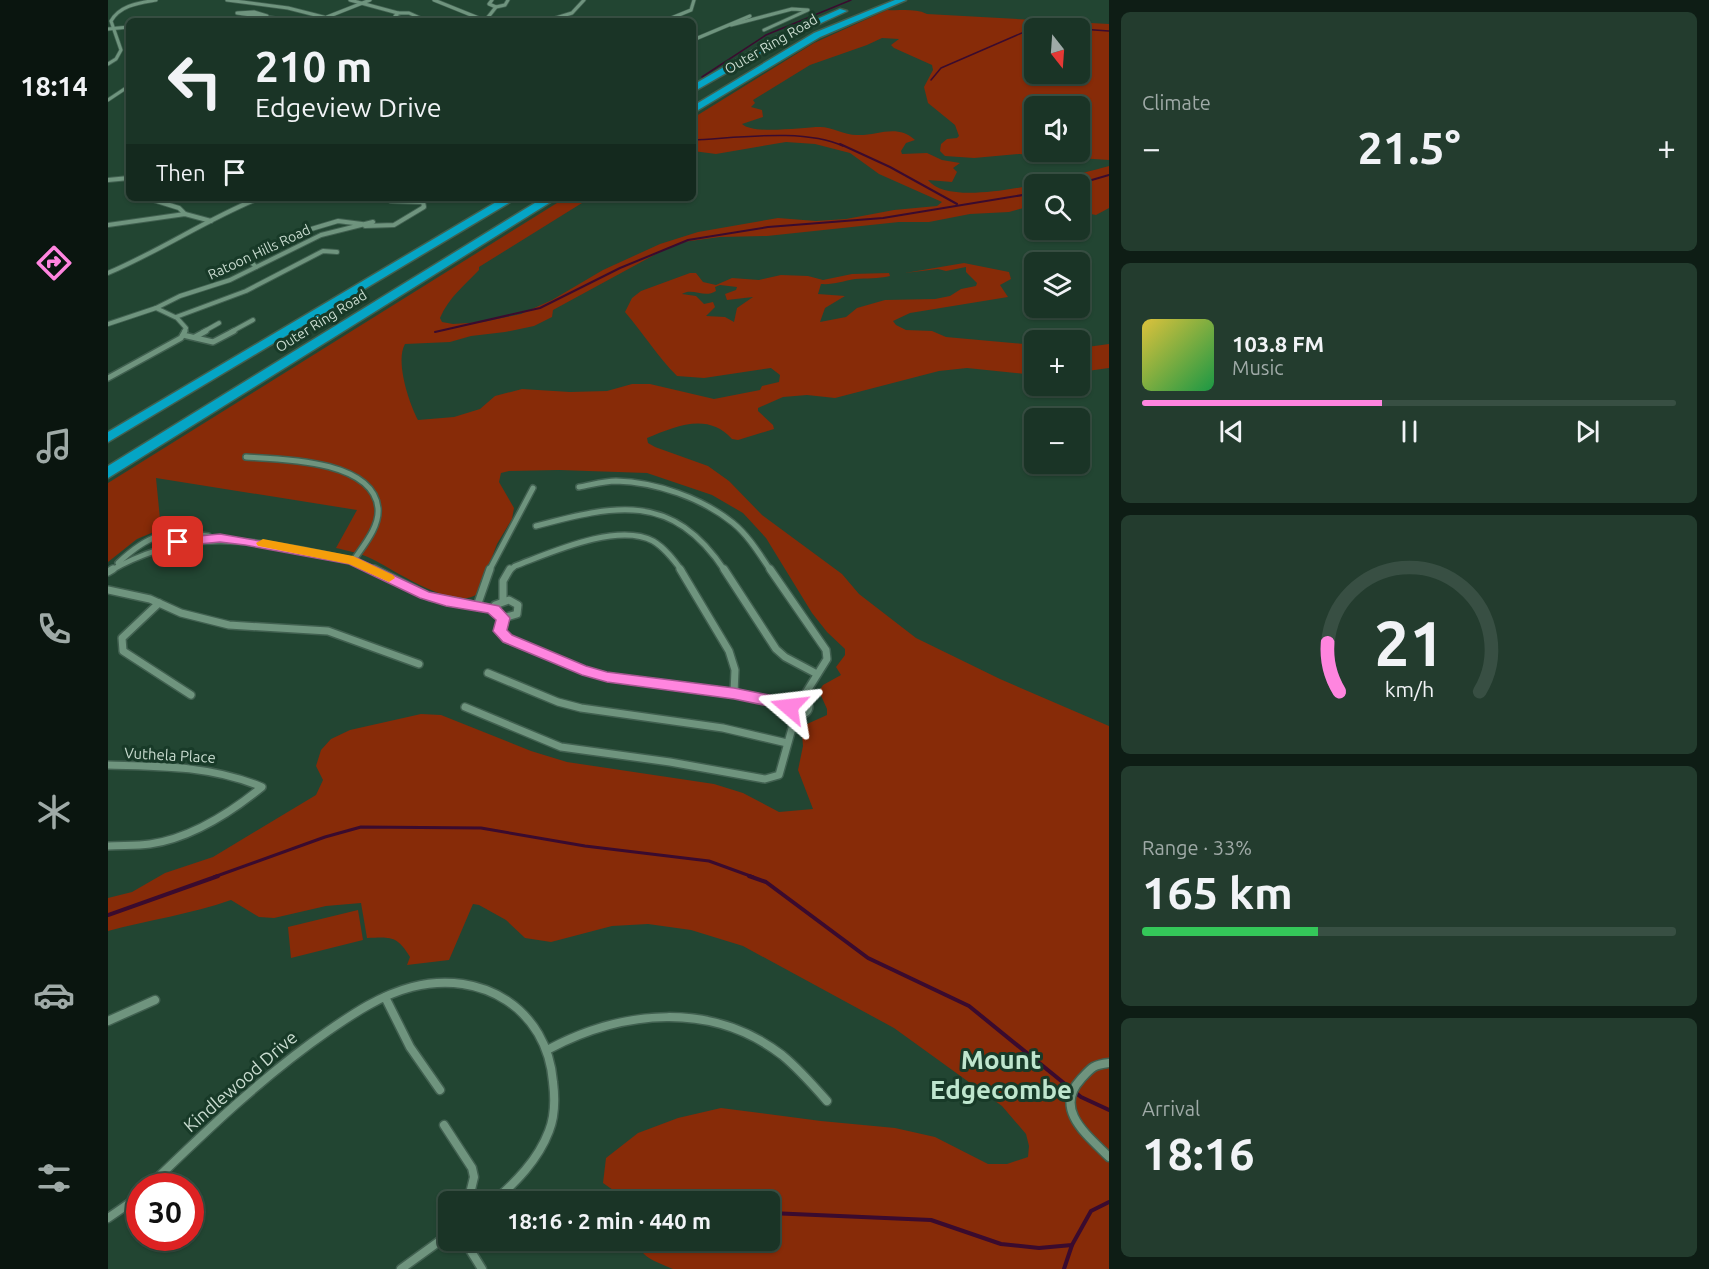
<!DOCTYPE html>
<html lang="en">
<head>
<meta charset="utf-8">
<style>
	:root { --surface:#1a3426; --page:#233c2e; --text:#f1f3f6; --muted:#9faaa7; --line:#384f43; --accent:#ff85df }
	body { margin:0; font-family:Ubuntu,sans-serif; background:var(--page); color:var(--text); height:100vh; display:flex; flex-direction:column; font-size:22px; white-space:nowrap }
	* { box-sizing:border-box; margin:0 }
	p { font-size:20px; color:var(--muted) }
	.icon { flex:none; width:33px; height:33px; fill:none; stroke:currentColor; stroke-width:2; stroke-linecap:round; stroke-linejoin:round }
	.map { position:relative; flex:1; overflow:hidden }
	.drawer { display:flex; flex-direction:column; gap:12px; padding:12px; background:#0e1d15; width:600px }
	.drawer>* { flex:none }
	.banner { position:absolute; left:18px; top:18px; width:570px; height:183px; border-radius:9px; box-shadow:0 2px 4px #0004,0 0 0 2px var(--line); background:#1a3426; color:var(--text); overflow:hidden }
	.needle { width:39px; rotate:163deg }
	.buttons { position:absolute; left:916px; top:18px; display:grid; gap:12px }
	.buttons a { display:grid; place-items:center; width:66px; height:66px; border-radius:9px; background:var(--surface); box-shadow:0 2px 4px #0004,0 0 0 2px var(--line); font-size:30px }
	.speed { position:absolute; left:18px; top:1173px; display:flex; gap:12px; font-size:30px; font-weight:700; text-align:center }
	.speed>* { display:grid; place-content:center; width:78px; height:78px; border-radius:50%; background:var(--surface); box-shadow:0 2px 4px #0004,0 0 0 2px var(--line); line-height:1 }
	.speed .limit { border:9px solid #d22; background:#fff; color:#111 }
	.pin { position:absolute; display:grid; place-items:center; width:51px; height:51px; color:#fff; margin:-26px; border-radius:12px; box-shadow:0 3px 9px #0006 }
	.me { position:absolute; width:66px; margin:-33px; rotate:287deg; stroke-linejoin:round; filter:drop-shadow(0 0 4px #0008) }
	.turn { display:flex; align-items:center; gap:21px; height:126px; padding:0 30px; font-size:27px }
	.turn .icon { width:78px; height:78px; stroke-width:2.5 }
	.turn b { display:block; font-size:42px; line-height:51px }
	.then { display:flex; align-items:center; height:57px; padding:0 30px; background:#0003; gap:12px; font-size:22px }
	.big { font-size:45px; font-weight:700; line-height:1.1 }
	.drawer .widget { flex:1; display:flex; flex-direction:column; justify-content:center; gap:9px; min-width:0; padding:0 21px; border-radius:9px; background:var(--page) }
	.drawer .dial { align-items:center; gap:0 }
	.dial svg { height:156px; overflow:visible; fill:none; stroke:var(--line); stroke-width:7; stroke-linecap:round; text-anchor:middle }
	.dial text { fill:var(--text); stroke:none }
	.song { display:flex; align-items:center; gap:18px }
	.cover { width:72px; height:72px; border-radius:9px; background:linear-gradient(135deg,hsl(50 70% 55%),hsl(140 70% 35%)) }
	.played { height:6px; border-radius:3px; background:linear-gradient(90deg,var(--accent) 45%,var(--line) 45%) }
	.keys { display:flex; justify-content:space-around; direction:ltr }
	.heat { display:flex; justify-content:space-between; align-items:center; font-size:33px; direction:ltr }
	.charge { height:9px; border-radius:4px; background:linear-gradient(90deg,#34c759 33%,var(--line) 0) }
	.trip { position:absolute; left:330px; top:1191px; width:342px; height:60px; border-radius:9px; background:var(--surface); box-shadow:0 2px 4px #0004,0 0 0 2px var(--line); font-weight:700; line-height:60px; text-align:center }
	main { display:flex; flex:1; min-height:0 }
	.tabs { display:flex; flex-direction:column; width:108px; justify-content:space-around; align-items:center; background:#0a150f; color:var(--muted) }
	.tabs .icon { width:42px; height:42px }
	.tabs .on { color:var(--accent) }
	.tabs b { font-size:27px; color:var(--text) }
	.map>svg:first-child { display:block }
	.green { fill:#872b08; fill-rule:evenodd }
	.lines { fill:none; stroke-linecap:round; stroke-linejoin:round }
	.stream-far3 { stroke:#3a0b2f; stroke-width:1.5 }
	.stream-far2 { stroke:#3a0b2f; stroke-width:2 }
	.stream-far1 { stroke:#3a0b2f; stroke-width:3 }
	.stream { stroke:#3a0b2f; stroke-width:4 }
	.street-far4-casing { stroke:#416050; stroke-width:4.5 }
	.street-far3-casing { stroke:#416050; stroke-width:6 }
	.street-far2-casing { stroke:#416050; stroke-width:8 }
	.street-far1-casing { stroke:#416050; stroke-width:10 }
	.street-casing { stroke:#416050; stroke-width:11 }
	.highway-casing { stroke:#416050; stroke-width:3 }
	.street-far4 { stroke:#6f947e; stroke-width:3 }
	.street-far3 { stroke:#6f947e; stroke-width:4 }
	.street-far2 { stroke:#6f947e; stroke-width:5 }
	.street-far1 { stroke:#6f947e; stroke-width:7 }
	.street { stroke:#6f947e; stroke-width:8 }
	.highway { fill:#05a5c5; fill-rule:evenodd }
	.route { fill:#ff85df; stroke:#a65691; stroke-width:1.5 }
	.slow { fill:#f59e0b }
	.labels { text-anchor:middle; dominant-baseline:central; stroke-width:6; stroke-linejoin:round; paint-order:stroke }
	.far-street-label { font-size:14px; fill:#c9dcd0; stroke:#183a28 }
	.street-label { font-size:15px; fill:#c9dcd0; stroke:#183a28 }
	.near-street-label { font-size:18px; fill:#c9dcd0; stroke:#183a28 }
	.near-district-label { font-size:26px; font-weight:bold; fill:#bfe6ce; stroke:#183a28 }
</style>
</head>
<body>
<main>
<nav class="tabs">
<b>18:14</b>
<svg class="icon on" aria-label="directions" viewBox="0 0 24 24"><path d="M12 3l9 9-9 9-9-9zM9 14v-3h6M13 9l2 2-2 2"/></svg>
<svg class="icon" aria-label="music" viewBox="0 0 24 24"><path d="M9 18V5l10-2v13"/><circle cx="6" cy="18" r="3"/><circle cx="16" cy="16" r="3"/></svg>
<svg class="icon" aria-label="phone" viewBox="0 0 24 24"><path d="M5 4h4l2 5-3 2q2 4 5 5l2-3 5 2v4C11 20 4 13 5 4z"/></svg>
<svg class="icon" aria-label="climate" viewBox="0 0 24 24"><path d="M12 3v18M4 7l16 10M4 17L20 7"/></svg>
<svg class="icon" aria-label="car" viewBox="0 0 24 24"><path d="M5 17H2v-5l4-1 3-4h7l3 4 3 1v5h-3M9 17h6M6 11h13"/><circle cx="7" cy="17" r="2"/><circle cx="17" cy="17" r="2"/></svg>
<svg class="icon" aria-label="filters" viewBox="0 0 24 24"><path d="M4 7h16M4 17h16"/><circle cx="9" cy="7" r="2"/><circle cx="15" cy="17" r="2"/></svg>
</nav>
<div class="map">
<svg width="1001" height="1269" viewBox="0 0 1001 1269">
	<rect width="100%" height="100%" fill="#224532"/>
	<g class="green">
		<path d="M779,10c14,1 27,-2 40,4l182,10v136l-90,-6 -45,4 -29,-2 -5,-5 1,-7 6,-5 10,-1 2,-2 -4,-11 -27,-22 -4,-16 9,-17 -1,-5 -38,-17 -3,-3 8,-6 -17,-1 -15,7 -57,20 -57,35 2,3 -4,4 11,3 1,7 -21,7c12,11 61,3 78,3 12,0 24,8 37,8 20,1 40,-12 58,5l-9,3 -5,8 1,3 25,-1 15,7 18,3 -7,5 4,4 -5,10 -24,-2c25,32 146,-5 181,-14v42l-13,7 -16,-3v-28h-45v21l-26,7 -39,2 -41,8h-30l-132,14 -47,1 -37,5 -16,6 -114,62 -1,7 -18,9 -29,6 -34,4 -21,6 -45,2c-10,17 4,59 13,76l36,-3 26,-8 15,-13 27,-7 48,3 37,-1 25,-7h18l64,15 46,-9 2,-4 17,-4 1,-7 -9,-7 -67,10 -27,-2c-19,-19 -34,-43 -52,-64l7,-14 9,-7 49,-18h6l7,9 13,3 16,-7 27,2 22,-5 27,1 15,4 29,-6 37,-1 1,3c-12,3 -23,2 -35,3 -12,2 -22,6 -34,5l-3,10 27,2 -20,12 -5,14 26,-5 11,-9 28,-8 50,-1 15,-3 11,-7 15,-3 1,-3 -11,-11v-5l-20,4 -8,-2 -33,4 59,-10 45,9 2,7 -11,6 8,12 -98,16 -17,8 3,4 10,5 26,1 14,6 89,8v30l-68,-7 -28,3 -104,27 -28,-3 -24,2 -25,11v3l15,14 1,4 -36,11 -6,-1c-24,-27 -56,-13 -85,-1l1,5 7,4 53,19 21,15 33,34 80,59 17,20 57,44 84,41 109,47v543h-436c-16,-7 -32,-11 -37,-28l134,-1v-38l-150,-1 -7,-11 -10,-7 3,-25 32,-25 40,-15 43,-10 100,13 74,7 40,9 53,27h19l21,-7 1,-11 -3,-12 -24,-28 -108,-78 -151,-82 -52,-16 -43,-6 -36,2 -61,16 -26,-4 -19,-18 -27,-15 -6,-1 -24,56 -42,5 3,-8c-13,-22 -20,-20 -43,-19l-6,-35 -35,3 -52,12 -15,-1 -28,-17c-40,14 -82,20 -123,31v-33l24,-6 33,-19 48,-16 103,-62 7,-15 -7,-14 5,-16 10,-11 19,-9 71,-16 20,1 90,36 36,11 147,22 29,9 36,19 34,-3 -15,-39 5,-24 -1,-13 5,-9 20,-9v-6l-8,-18 4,-6 18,-10 -5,-8 9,-12v-6l-18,-17 -15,-19 -46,-75 -23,-25 -31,-18 -65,-22 -88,-3 -50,1 -8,2 -2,9 15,26 -2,11 -15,25 -18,48c-20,23 -86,-23 -107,-33 -11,-6 -24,-8 -36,-11l21,-38 -201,-32 5,51 -24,10 -29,23v-79l457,-285h25l-111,69v3c-15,16 -30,27 -39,48l2,4 11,2 30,-2 38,-8 31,-14 51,-30 57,-26 38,-12 80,-14 38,3 30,-2 48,-9 43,-4 5,-4 -63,-28 -29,-21 -35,-9 -29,-2 -70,12 -23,-3v-33l121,-75zM927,28h45v46h-45zM927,106h45v46h-45zM612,285l17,2 -1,3 -11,4 2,6 26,-3 -16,11 -3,14 -9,-5 -19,-1 9,-9 -2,-5 -9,2 -8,-8 -14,-2c11,-7 22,5 34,-3l-1,-4z"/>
		<path d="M1001,344v24l-29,4v-24z"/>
		<path d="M250,910l5,30 -72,18 -3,-31z"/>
	</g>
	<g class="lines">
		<g class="stream-far3">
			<path d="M972,29l29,2"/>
			<path d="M594,77l64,-42 85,-35"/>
			<path d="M823,80l10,-12 97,-42 39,2"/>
			<path d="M585,140c44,-2 111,-12 150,6"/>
		</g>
		<g class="stream-far2">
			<path d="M732,144l50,23 67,37"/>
			<path d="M970,184l31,-9"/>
			<path d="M327,332l105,-24 80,-40 68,-28 80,-13 115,-9 152,-25"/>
		</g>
		<path class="stream-far1" d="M106,877l111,-40 36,-10 120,1 104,18 124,15 44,16"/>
		<g class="stream">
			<path d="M641,876l17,6 102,76 101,48 112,91 28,13"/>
			<path d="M0,915l110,-39"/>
			<path d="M571,1199l16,3"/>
			<path d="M662,1213l161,7 70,24 38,4 33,-3 19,-34 18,-9"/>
			<path d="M956,1269l8,-24"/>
		</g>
		<defs>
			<g id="street-far4">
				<path d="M119,0l61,8 51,13"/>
				<path d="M242,0l48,13"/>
				<path d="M326,0l52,21"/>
				<path d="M384,0l-3,4 7,3"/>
				<path d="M290,13h11l11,5 -11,3 -14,-5z"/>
				<path d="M159,16l-13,-4 -17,1 58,8"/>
				<path d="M219,17l43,-17"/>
				<path d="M377,21l11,-14 9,-2 3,-5"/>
				<path d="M438,21l26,-8 12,-13"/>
				<path d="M556,21l27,-11 3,-10"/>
				<path d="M623,25l61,-16 16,1 -44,20"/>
				<path d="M0,29l21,-2"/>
				<path d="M585,40l57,-24"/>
				<path d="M0,64l8,-5 5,-9 -10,-29c9,-16 28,-18 45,-21"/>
				<path d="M0,100l21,-14"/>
			</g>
			<g id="street-far3">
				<path d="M0,180l21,-2"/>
				<path d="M39,198l32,10 6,6"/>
				<path d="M0,225l77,-11 26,7"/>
				<path d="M257,226l29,-1 30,-18 -1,-5 -32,-1"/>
				<path d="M190,233l40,-12 24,3"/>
				<path d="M148,267l-7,-7 45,-23"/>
				<path d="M0,273c52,-22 99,-54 151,-75"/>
				<path d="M48,308l24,-12 50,-16 91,-45 52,-13"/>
				<path d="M68,317l70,-26 77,-40 14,1"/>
				<path d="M0,324l48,-16 21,10 9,10 -2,4"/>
				<path d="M95,332l16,-9"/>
				<path d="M123,332l22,-12"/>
			</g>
			<g id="street-far2">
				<path d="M75,335l30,7 21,-11"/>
				<path d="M87,337l11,-6"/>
				<path d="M0,378l73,-40 4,-7"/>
				<path d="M138,457c35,2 127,3 132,51 2,19 -15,38 -25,53"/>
				<path d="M471,487c12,-2 25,-6 37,-6 40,1 86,17 117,42 16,13 27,32 38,48"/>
				<path d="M428,526c79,-21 136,-35 189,45"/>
				<path d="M10,563c31,-29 48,-34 90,-27"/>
				<path d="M2,571c65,-37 120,-35 192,-21 26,5 51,9 75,21"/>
				<path d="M381,571l44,-83"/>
				<path d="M401,571l6,-5c35,-13 102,-44 138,-25 12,7 21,19 29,30"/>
			</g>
			<g id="street-far1">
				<path d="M266,569l56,28 64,12"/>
				<path d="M572,569l49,82 6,19 -1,23"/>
				<path d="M616,569l52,80 9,8 32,17"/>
				<path d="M662,569l56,81 1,9 -25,40"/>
				<path d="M0,572l5,-3"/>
				<path d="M0,590l42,9 31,14 48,12 99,6 91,33"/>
				<path d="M401,600l9,5 -1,9 -14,4 -8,-5v-8z"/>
				<path d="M395,601v-20l7,-12"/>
				<path d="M51,603l-37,35 1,13 68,44"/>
				<path d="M369,606l13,-37"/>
				<path d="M395,618l-4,13 8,8 76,31 24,7 127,16 55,12"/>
				<path d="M380,673l70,29 23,6 142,20 64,15"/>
				<circle cx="692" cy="706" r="9"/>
				<path d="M357,707l96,40 109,15 95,17 14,-4 17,-61"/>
				<path d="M0,765c53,1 104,1 154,22 -32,26 -70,51 -112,57 -14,2 -28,1 -42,2"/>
			</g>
			<g id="street">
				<path d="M277,997l25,50 30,43"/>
				<path d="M0,1021l47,-21"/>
				<path d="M441,1049c74,-39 163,-48 233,6 17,14 31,30 45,46"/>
				<path d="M1001,1063c-16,2 -17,4 -28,16 -28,30 6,56 28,78"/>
				<path d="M336,1125l28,43 2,9 -6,25"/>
				<path d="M41,1186c57,-55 114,-110 179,-155 26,-18 53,-36 84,-44 70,-18 135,22 141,95 2,16 2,34 -4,49 -11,29 -33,51 -56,71"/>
				<path d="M0,1218l32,-22"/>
				<path d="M356,1240l18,29"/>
				<path d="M293,1269l47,-34"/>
			</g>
			<g id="highway">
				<path d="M787,0h11l-86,37 -127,76v-7l121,-73z"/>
				<path d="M732,9l7,2 -67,31 -87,50v-7l81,-47z"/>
				<path d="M395,198h14l-409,244v-10z"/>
				<path d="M435,198h14l-449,280v-12z"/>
			</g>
		</defs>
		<use href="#street-far4" class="street-far4-casing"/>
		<use href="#street-far3" class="street-far3-casing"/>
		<use href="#street-far2" class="street-far2-casing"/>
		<use href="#street-far1" class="street-far1-casing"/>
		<use href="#street" class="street-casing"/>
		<use href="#highway" class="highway-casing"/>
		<use href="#street-far4" class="street-far4"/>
		<use href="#street-far3" class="street-far3"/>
		<use href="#street-far2" class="street-far2"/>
		<use href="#street-far1" class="street-far1"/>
		<use href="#street" class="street"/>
		<use href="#highway" class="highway"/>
	</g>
	<path class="route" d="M112,534l137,24 72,34 70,14 11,12 -3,12 5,5 74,31 21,6 127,16 55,11 5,2 3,6 -3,4 -5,2 -6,-4 -49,-10 -127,-17 -25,-7 -79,-33 -10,-11 3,-11 -8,-7 -42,-7 -26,-8 -71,-34 -104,-19 -25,-3 -42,4 -6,-4 6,-4z"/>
	<path class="slow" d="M155,539l90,17 40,19 2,3 -6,4 -40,-18 -91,-18 -2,-3z"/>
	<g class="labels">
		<g class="far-street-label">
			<text transform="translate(663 44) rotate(-30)">Outer Ring Road</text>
			<text transform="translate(151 252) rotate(-25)">Ratoon Hills Road</text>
			<text transform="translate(213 321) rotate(-32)">Outer Ring Road</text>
		</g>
		<g class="street-label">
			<text transform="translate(62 755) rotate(3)">Vuthela Place</text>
		</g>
		<g class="near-street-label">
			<text transform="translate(132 1081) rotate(-41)">Kindlewood Drive</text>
		</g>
		<g class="near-district-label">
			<text x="893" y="1059">Mount<tspan x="893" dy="30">Edgecombe</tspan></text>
		</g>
	</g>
</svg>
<div class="buttons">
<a><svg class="needle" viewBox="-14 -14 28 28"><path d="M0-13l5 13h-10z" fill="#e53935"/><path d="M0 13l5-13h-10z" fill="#9faaa7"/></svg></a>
<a><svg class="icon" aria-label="sound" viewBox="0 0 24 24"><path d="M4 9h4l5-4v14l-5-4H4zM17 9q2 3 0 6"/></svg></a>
<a><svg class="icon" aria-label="search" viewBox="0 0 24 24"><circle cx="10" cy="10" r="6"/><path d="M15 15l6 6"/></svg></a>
<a><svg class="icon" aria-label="layers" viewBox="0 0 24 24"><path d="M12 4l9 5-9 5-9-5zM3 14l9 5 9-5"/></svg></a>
<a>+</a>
<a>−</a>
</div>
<div class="speed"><div class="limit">30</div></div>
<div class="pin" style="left:70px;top:542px;background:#d93025"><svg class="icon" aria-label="arrive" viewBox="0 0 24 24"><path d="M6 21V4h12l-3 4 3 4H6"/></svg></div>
<svg class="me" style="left:681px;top:707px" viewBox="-20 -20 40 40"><path d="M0-17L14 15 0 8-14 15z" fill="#ff85df" stroke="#fff" stroke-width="4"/></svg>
<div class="trip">18:16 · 2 min · 440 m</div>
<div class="banner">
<div class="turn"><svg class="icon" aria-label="left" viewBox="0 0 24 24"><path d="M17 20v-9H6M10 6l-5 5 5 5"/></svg><div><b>210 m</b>Edgeview Drive</div></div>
<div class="then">Then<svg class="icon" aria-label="arrive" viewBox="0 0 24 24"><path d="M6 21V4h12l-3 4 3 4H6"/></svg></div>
</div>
</div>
<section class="drawer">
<div class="widget"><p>Climate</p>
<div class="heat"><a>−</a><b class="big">21.5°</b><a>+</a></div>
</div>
<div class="widget">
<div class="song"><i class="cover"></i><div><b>103.8 FM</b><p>Music</p></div></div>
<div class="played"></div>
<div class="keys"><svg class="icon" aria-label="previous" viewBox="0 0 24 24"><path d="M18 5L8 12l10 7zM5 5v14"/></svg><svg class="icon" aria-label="pause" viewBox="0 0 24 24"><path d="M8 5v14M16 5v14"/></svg><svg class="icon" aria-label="next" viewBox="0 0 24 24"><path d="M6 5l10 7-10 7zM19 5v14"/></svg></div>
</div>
<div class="widget dial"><svg viewBox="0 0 100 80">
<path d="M14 69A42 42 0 1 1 86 69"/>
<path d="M14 69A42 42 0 0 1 8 44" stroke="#ff85df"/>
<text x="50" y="56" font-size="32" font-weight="700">21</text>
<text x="50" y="72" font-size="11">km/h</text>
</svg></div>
<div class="widget"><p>Range · 33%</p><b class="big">165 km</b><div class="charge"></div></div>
<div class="widget"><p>Arrival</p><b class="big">18:16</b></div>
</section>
</main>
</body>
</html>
